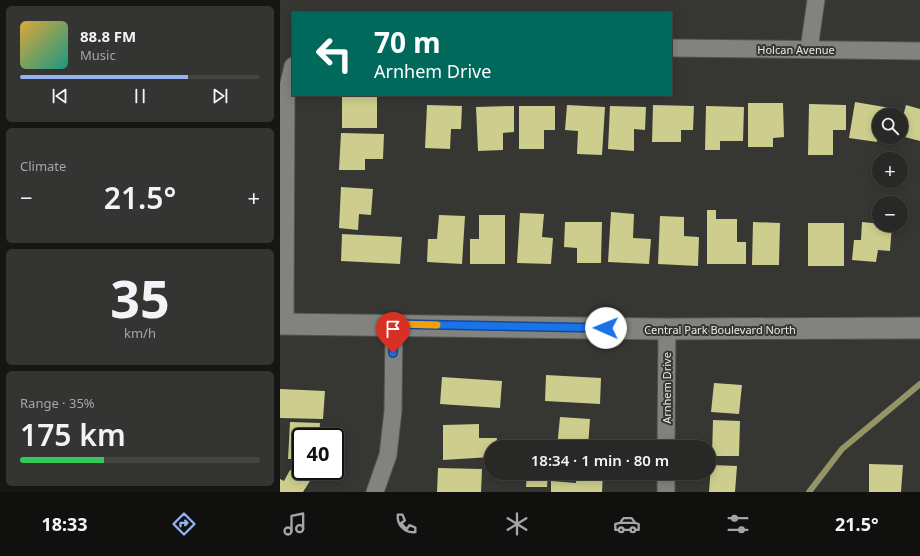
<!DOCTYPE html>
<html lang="en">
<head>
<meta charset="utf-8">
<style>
	:root { --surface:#282826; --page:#343432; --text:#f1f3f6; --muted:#a5a6a7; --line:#444443; --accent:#95b2f1 }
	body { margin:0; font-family:"Noto Sans",sans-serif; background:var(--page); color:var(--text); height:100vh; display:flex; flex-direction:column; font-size:15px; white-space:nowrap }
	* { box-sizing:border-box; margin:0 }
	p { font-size:13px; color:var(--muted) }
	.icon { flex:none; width:22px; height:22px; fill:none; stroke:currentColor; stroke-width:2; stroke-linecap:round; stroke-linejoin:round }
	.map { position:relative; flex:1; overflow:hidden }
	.panel { display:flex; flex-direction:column; gap:6px; padding:6px; background:#161615; width:280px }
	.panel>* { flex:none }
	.hud { position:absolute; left:12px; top:12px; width:380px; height:84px; border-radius:0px; box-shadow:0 2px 10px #0003,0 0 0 1px var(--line); background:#00695c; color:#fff; overflow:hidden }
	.buttons { position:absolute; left:592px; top:108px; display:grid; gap:8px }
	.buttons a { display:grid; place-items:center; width:36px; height:36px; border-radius:50%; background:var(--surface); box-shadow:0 2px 10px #0003,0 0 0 1px var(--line); font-size:20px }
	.speed { position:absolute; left:12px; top:428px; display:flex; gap:8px; font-size:20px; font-weight:700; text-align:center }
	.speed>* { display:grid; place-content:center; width:52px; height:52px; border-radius:50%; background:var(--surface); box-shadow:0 2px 10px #0003,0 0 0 1px var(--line); line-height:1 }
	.speed .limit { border:2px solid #111; border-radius:6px; background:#fff; color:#111 }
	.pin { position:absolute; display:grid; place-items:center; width:34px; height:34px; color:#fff; margin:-41px -17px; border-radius:50% 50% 50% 0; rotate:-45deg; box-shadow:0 0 4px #0007 }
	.pin .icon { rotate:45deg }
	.me { position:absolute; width:44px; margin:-22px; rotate:271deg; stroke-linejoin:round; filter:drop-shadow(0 0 3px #0008) }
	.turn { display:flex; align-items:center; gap:14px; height:84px; padding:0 16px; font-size:18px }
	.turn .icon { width:52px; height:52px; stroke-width:2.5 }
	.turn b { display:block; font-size:28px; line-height:34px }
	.big { font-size:30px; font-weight:600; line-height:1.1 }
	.panel .tile { flex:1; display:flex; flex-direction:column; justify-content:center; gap:6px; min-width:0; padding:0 14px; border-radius:6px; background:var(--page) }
	.panel .dial { align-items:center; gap:0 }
	.dial b { font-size:52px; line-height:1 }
	.song { display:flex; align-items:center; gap:12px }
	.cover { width:48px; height:48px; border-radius:6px; background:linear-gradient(135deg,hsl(40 70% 55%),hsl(170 70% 35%)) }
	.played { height:4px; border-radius:2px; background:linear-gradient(90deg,var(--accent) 70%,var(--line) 70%) }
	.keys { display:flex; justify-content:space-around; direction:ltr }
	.heat { display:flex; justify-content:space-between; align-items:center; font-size:22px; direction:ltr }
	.charge { height:6px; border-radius:3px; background:linear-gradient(90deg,#34c759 35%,var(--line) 0) }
	.trip { position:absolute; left:204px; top:440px; width:232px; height:40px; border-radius:20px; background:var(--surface); box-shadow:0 2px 10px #0003,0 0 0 1px var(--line); font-weight:600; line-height:40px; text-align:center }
	.dock { display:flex; height:64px; justify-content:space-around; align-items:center; background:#10100f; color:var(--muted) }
	.dock .icon { width:28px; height:28px }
	.dock .active { color:var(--accent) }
	.dock b { font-size:18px; color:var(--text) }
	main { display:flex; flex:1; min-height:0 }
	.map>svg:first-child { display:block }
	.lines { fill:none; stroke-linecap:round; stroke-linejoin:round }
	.stream { stroke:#949467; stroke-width:6 }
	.building { fill:#cdce8d }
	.minor-casing { stroke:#535350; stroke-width:19 }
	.tertiary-casing { stroke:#535350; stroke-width:23 }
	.minor { stroke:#82837f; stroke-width:17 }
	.tertiary { stroke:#82837f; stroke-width:21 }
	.route-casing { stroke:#114b97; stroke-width:10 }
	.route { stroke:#1a73e8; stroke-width:7 }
	.slow { stroke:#f59e0b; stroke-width:7 }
	.labels { text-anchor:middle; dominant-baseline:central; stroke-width:4; stroke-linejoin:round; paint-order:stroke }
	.street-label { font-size:11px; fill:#e9e9e7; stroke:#363633 }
</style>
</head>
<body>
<main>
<section class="panel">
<div class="tile">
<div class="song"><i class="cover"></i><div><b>88.8 FM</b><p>Music</p></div></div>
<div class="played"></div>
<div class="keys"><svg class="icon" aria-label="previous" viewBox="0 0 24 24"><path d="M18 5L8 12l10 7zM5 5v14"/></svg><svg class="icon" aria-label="pause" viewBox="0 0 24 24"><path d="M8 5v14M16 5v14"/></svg><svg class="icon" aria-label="next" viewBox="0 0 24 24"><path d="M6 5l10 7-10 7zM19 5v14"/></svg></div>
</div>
<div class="tile"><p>Climate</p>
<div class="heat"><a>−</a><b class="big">21.5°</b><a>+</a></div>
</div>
<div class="tile dial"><b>35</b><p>km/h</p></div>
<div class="tile"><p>Range · 35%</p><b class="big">175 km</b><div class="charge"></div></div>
</section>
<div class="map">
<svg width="640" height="492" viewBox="0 0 640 492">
	<rect width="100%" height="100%" fill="#363633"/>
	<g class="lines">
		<path class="stream" d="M529,492l33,-43 78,-65"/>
	</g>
	<g class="building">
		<rect x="62" y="95" width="35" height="33"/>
		<path d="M575,102l41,7 -1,6h-16l-2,27 -28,-4z"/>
		<path d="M468,103h35l1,34 -11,1v9h-25z"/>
		<path d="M529,104l37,1v25h-13v25h-25z"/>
		<path d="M147,105l35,1 -1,23h-10l-1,20 -25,-1z"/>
		<path d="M287,105l38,2 -3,48 -25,-1 1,-23 -13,-1z"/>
		<path d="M373,105l41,1 -1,24h-12v12h-29z"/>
		<path d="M626,105l14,4v32l-19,-5v-12z"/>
		<path d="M234,106v26l-11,1v17l-25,1 -2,-44z"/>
		<path d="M239,106h36v24h-11v19h-25z"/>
		<path d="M330,106l36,1 -1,23 -11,-1v22l-26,-2z"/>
		<path d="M426,106l38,1 -1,34h-23v9h-15z"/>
		<path d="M61,133l43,1 -1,25h-18v11h-26z"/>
		<path d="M61,187l32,2 -2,26 -12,-1 -1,16 -19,-2z"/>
		<path d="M427,210h9v9h21v23h9v22h-39z"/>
		<path d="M331,212l23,2 -1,24 18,1 -2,25 -41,-2z"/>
		<path d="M240,213l24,1 -2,23 11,1 -2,26 -34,-1z"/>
		<path d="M159,215l26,1 -3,48 -35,-2 1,-23h9z"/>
		<path d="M199,215h26v49h-35v-25h9z"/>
		<path d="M380,216l24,1v19l15,1 -1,29 -40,-2z"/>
		<path d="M285,222h37l-1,41h-24v-15l-13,-1z"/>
		<path d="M473,222l27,1 -1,42h-27z"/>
		<path d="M582,222l30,3 -2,26 -12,-1 -2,12 -24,-2 2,-20h7z"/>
		<rect x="528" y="223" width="36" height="43"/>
		<path d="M62,234l60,3 -2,27 -59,-3z"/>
		<path d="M266,375l55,3 -1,26 -55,-3z"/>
		<path d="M162,377l60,4 -2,27 -60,-4z"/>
		<path d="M434,383l28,2 -3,29 -28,-2z"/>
		<path d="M0,389l45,2 -2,28 -43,-1z"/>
		<path d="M280,417l30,2 -2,28h-31z"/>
		<path d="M433,420l27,1 -1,35h-27z"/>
		<path d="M10,422l30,1 -1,14h-18v22h-13z"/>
		<path d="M199,424v14h18l-1,9h-5v10l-48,3v-35z"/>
		<path d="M589,464l34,1 -2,27h-32z"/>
		<path d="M431,465l26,1 -2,26h-26z"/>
		<path d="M158,468l44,1 -1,23h-44z"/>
		<path d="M10,470l20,11 -7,11h-23v-13l4,2z"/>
		<path d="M247,473h21l-1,14h-21z"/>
		<path d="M297,473l26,1 -1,18h-51v-11l25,2z"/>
	</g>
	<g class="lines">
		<defs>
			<g id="minor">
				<path d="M391,48l249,3"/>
				<path d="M529,49l7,-49"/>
				<path d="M5,324l1,-229 7,-29"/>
				<path d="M386,447l1,-118"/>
				<path d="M95,492l13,-37 5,-44 1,-87"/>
				<path d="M386,492v-19"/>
			</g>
			<path id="tertiary" d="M0,324l387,5 253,-1"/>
		</defs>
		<use href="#minor" class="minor-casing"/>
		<use href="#tertiary" class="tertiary-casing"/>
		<use href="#minor" class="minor"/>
		<use href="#tertiary" class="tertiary"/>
	</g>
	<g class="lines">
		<defs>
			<path id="route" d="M113,353l1,-29 212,4"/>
		</defs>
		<use href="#route" class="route-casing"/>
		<use href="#route" class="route"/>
		<path class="slow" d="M114,329v-5l43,1"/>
	</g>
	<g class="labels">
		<g class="street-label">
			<text x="516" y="49">Holcan Avenue</text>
			<text x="440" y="329">Central Park Boulevard North</text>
			<text transform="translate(386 388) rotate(-90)">Arnhem Drive</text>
		</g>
	</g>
</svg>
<div class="buttons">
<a><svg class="icon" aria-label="search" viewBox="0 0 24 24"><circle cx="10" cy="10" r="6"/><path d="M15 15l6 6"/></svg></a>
<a>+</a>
<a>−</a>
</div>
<div class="speed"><div class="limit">40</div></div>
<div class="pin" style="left:113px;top:353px;background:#d93025"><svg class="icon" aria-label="arrive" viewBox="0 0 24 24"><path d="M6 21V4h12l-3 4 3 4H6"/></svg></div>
<svg class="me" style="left:326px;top:328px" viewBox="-20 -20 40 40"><circle r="19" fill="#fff"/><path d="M0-13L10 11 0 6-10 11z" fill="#1a73e8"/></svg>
<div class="trip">18:34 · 1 min · 80 m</div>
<div class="hud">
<div class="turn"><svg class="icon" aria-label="left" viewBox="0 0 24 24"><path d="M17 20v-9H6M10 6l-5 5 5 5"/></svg><div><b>70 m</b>Arnhem Drive</div></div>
</div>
</div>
</main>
<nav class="dock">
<b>18:33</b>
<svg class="icon active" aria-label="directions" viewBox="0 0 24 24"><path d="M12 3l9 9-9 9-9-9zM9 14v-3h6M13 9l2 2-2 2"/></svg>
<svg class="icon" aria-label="music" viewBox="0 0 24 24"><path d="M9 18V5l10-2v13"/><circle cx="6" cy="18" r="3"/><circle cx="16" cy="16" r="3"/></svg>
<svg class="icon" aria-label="phone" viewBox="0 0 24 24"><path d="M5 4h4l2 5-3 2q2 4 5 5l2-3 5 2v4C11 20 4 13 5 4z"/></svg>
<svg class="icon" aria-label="climate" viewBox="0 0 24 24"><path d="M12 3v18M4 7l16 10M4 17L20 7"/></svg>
<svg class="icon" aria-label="car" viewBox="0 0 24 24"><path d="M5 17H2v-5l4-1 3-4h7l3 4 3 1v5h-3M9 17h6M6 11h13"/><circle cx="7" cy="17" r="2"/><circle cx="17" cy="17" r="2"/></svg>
<svg class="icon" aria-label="filters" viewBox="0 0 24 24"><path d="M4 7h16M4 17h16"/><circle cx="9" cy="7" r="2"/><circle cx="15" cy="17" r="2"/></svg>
<b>21.5°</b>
</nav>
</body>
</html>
